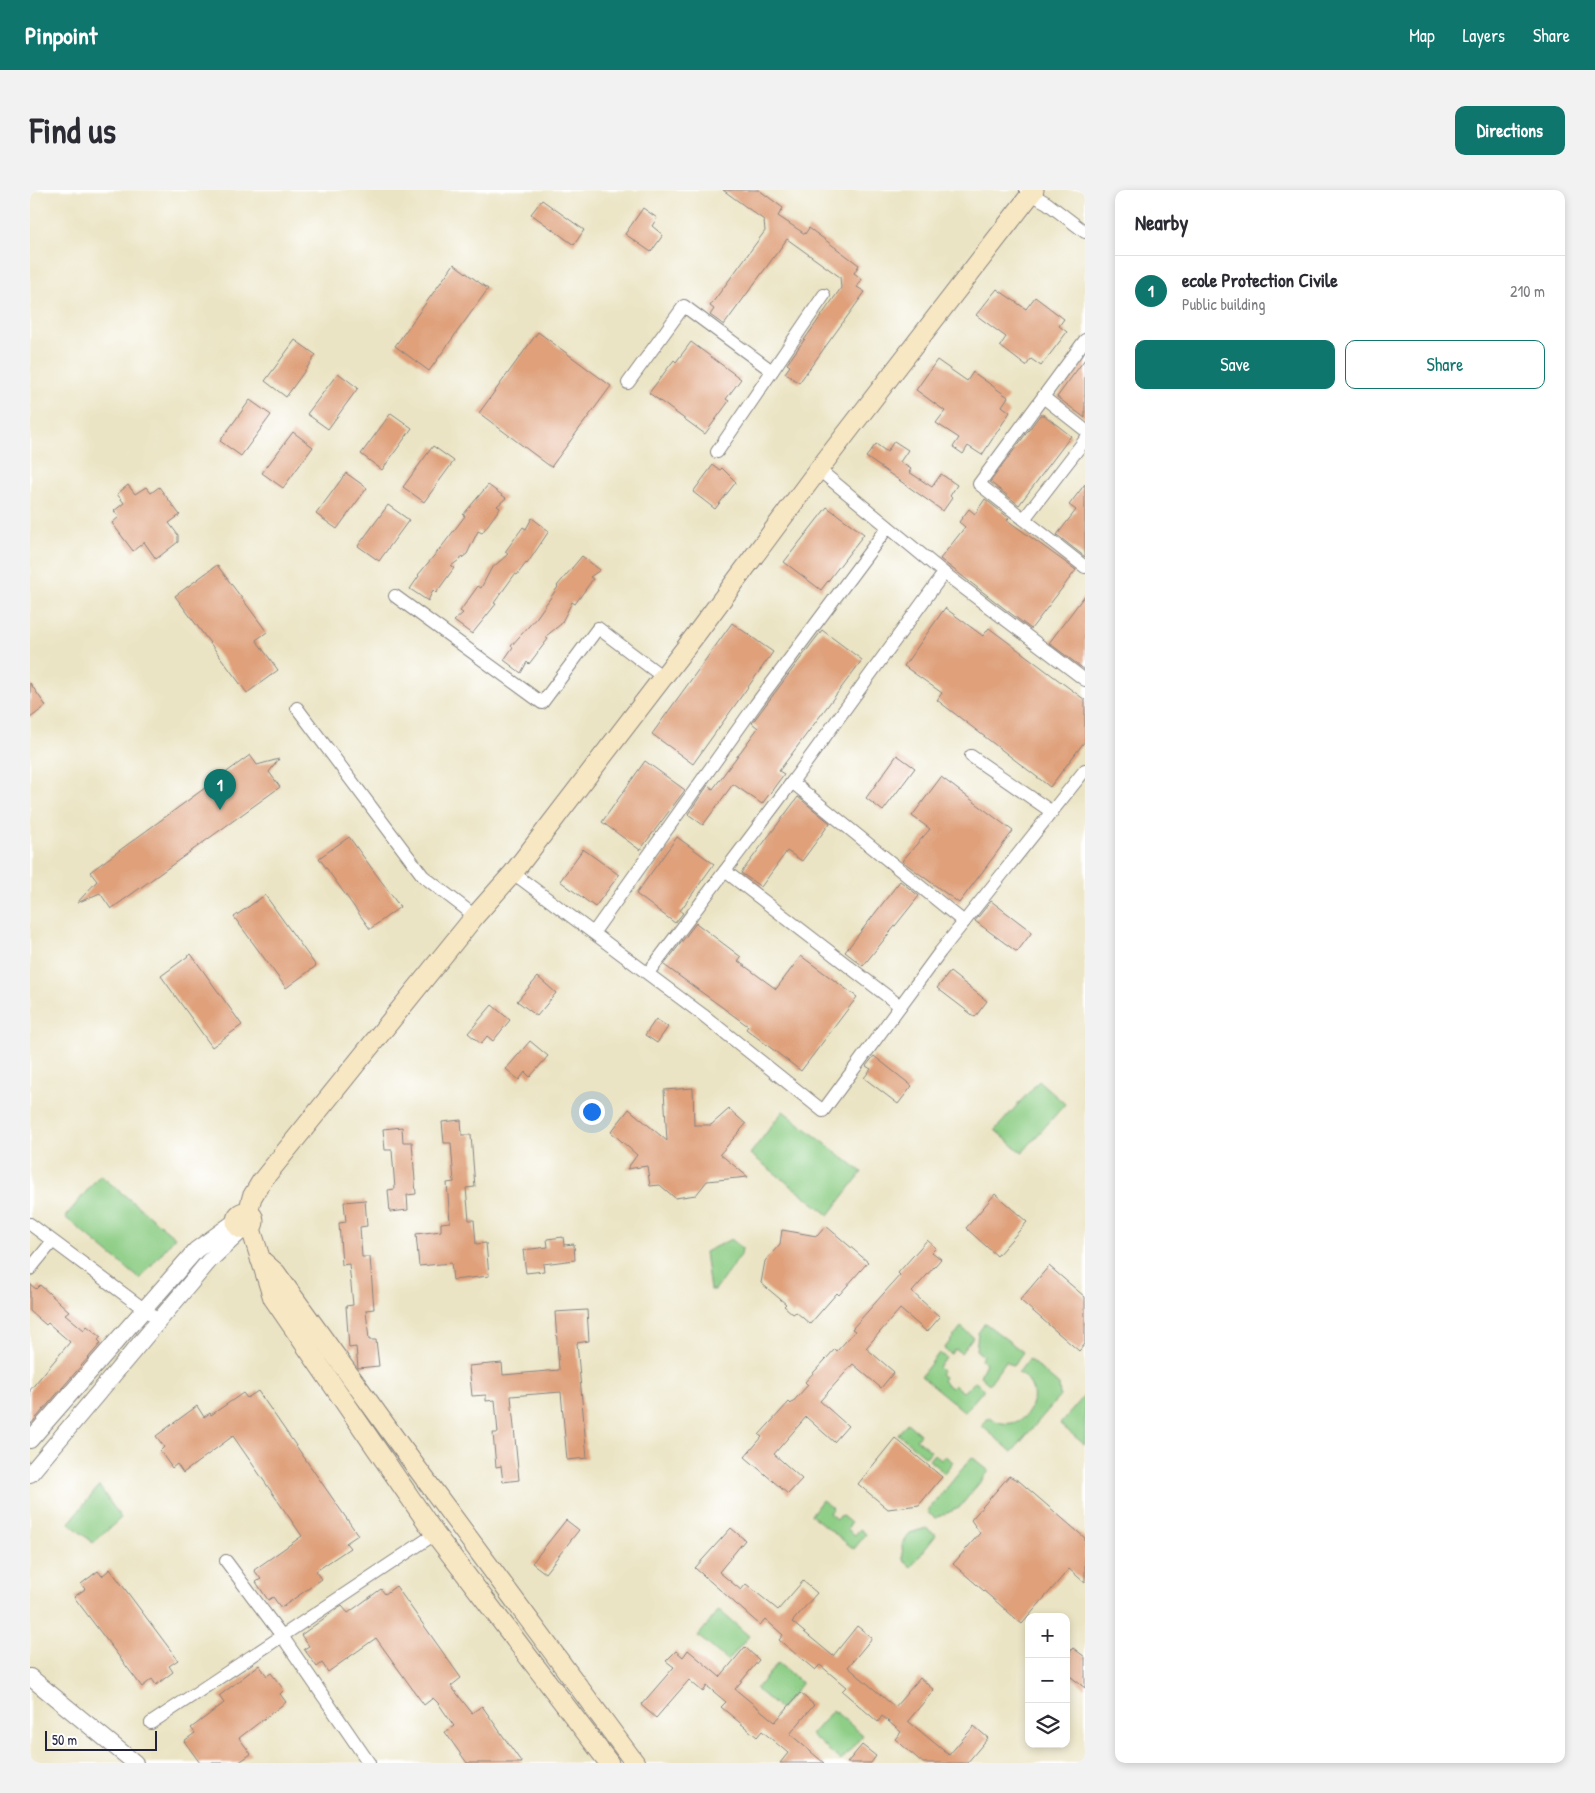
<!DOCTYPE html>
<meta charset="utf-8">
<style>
:root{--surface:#fff;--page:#f2f2f3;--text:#2b2b33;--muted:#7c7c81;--line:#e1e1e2;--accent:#0f766e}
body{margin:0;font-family:"Patrick Hand",sans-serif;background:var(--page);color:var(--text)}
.controls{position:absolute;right:15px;bottom:15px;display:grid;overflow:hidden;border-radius:10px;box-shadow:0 2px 8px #0003}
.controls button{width:45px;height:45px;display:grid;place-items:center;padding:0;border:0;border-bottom:1px solid var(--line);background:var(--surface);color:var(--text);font:25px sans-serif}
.scale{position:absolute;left:15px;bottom:12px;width:112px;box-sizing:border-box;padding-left:5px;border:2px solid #22223b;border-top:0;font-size:14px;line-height:18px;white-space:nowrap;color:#22223b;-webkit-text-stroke:4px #fff;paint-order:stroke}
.you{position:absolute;left:561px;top:921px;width:18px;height:18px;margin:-12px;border:4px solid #fff;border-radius:50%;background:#1a73e8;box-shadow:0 0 0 8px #1a73e833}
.badge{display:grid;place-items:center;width:32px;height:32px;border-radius:50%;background:var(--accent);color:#fff;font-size:16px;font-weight:700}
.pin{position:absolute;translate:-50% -41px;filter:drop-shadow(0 1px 2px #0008)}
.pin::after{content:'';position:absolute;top:26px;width:18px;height:15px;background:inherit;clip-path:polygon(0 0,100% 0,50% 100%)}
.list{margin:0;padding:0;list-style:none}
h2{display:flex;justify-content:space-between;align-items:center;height:65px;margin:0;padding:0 20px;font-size:21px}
h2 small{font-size:16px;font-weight:400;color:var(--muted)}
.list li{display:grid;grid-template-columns:32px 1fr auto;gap:15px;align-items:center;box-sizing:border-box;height:70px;padding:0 20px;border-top:1px solid var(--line)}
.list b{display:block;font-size:19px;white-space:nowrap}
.list p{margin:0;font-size:16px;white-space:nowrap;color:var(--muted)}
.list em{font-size:16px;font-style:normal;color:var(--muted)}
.actions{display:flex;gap:10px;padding:15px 20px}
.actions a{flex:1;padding:11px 0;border:1px solid var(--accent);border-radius:10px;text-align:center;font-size:18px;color:var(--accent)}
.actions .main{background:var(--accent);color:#fff}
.icon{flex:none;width:28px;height:28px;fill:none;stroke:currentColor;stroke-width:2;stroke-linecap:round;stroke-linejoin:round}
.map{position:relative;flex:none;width:1055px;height:1573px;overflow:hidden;border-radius:10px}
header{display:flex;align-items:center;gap:30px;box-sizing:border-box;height:70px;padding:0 25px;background:var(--accent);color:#fff}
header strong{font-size:24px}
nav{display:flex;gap:28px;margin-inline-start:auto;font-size:18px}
.intro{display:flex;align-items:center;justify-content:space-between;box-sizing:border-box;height:120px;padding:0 30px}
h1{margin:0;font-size:35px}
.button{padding:12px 22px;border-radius:10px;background:var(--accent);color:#fff;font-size:18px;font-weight:700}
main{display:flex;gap:30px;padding:0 30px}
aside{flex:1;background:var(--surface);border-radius:10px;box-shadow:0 2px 8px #0003}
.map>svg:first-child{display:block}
.green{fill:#8ece86;stroke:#587860}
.building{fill:#dfa07a}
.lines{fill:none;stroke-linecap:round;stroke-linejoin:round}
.minor-casing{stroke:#868380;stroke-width:14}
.tertiary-casing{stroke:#868380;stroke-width:18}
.secondary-casing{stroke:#868380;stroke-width:21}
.minor{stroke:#fff;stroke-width:12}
.tertiary{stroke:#fff;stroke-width:16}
.secondary{stroke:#f8e7c3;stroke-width:19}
</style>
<header>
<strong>Pinpoint</strong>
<nav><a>Map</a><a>Layers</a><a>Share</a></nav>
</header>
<div class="intro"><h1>Find us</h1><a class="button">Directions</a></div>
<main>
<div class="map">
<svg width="1055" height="1573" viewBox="0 0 1055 1573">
<rect width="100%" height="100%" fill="#fff"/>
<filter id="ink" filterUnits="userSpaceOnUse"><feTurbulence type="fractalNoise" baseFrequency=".02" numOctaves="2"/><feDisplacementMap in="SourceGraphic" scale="10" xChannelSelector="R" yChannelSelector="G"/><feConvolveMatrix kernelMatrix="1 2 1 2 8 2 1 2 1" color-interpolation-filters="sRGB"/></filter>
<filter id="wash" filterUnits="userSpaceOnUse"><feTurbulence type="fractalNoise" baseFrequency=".0096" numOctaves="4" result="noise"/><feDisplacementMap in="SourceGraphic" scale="20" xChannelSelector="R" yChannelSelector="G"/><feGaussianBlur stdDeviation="1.12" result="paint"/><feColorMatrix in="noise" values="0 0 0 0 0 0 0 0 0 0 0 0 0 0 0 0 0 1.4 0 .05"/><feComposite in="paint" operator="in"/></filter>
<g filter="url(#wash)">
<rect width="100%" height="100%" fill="#ebe4c4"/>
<g class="green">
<path d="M1009,891L1035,914L992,963L965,940Z"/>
<path d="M753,921L832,982L799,1025L720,964Z"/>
<path d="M70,985L145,1047L110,1089L35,1027Z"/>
<path d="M701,1049L712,1058L711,1065L685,1100H680L675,1062Z"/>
<path d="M955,1133L993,1162L983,1176L976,1171L959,1194L950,1186L956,1173L951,1169L953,1166L946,1160L948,1143Z"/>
<path d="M931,1137L943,1147L931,1163L925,1159L921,1164L914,1159Z"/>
<path d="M909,1163L916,1168L908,1177L912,1181L910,1184L914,1187L912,1191L921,1198L924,1195L933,1202L945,1192L954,1199L935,1222L891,1186Z"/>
<path d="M999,1169L1029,1195L1030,1206L982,1262L952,1236L959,1227C992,1251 1023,1202 988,1183Z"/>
<path d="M1055,1205V1255L1030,1234Z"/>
<path d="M877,1233L890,1244L886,1249L901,1261L896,1267L868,1244Z"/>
<path d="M904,1264L911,1270L915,1266L923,1272L914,1283L899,1270Z"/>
<path d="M942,1267L959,1281L929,1318L905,1328L897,1322Z"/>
<path d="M69,1296L91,1328L63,1353L39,1333Z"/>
<path d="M792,1310L803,1318L799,1323L807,1330L811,1325L821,1333L817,1339L825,1345L830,1339L836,1344L824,1359L781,1325Z"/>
<path d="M896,1338L906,1345L881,1377L873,1370L872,1355L880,1343Z"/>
<path d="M689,1420L719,1446L698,1471L668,1446Z"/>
<path d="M748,1473L772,1493L750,1519L726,1499Z"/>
<path d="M803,1520L833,1545L811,1571L781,1545Z"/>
</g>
<g id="blocks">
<g class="building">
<path d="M693,0H729L753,18L748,26L775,44L779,38L829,75L824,83L832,89L827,97L835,102L769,193L755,183L760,176L757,174L811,98L810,87L757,49L694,135L680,125L684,119L680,116L735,41L734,30Z"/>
<path d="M512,10L554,40L544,55L501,24Z"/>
<path d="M613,18L627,28L622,36L633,45L621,62L595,44Z"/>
<path d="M424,74L458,99L399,181L365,156Z"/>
<path d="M967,99L996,119L1005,107L1034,129L1029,136L1037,142L1011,176L1001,169L996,176L970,156L976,147L946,125Z"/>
<path d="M508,142L581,196L521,277L449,223Z"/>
<path d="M265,150L286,165L256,207L235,191Z"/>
<path d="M661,152L711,189L696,209L699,211L675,244L619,203L644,170L646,172Z"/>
<path d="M1055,169V228L1027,207Z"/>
<path d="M907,170L937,191L943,182L978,207L972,216L980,222L952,265L938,256L933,264L923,257L929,248L906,233L915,221L886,200Z"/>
<path d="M308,183L328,198L298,239L277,224Z"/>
<path d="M220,210L241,225L211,266L190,251Z"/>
<path d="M361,223L382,238L352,280L331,264Z"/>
<path d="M1010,225H1014L1041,246L989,315L960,292Z"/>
<path d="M263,242L283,257L253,298L232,283Z"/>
<path d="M864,251L878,260L870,272L881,279L879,282L902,297L911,284L927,295L920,306L922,308L913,321L836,267L846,254L857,262Z"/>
<path d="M403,256L424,271L394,312L373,297Z"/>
<path d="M683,275L690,280L692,278L706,292L685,319L663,302Z"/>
<path d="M316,283L337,298L307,339L286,324Z"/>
<path d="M1055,294V367L1027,345L1046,320L1039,315Z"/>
<path d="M98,295L105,304L116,297L121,303L129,297L150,325L139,333L148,345V352L126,369L114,352L103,361L82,333L89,327L84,321L94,313L87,304Z"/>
<path d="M458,295L476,308L467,316L470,318L452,343L448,341L437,364L421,376L424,378L406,403L403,400L398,411L380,399L389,386L388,385L413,355L435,326L433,325Z"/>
<path d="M955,309L979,328L977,330L1046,380L1001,439L910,369L935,337L929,332L939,319L945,324Z"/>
<path d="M358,315L379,330L349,371L328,356Z"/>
<path d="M797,317L834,344L791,400L754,372Z"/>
<path d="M502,328L519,341L497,374L496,373L487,385L485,384L464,413L466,414L442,444L424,431L433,423L430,421L448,396L451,398L461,379L478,364L475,362L493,337L496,339Z"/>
<path d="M552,366L570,380L560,387L563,389L545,414L542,412L531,434L515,447L518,449L499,474L497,472L491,483L474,470L483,457L481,456L507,427L528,397L527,396Z"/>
<path d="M187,375L237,442L226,450L248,480L217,503L145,406Z"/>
<path d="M1055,405V480L1019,453Z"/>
<path d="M915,418L953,446L959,438L1055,510V551L1020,597L907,510L912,503L874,476Z"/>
<path d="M702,433L743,462L663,574L622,544Z"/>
<path d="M792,440L832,470L749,581L754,584L732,614L703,594L673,635L658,624L678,595L683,599L728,538L722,533Z"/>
<path d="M0,493L16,516L0,528Z"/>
<path d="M220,565L227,575L249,569L239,582L250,597L81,719L70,703L47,713L67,691L60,682Z"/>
<path d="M867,565L885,578L853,621L836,608Z"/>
<path d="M615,571L655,600L610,660L572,632Z"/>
<path d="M911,587L983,641L929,713L872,671L900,639L882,626Z"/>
<path d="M768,607L800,633L772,671L757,661L731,697L711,683Z"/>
<path d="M319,647L370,717L340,739L289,668Z"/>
<path d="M647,647L684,674L650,721L653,723L645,733L606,704Z"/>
<path d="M553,659L589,685L565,717L530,691Z"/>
<path d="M870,691L889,706L833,776L815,762Z"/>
<path d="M235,705L286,776L256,798L204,727Z"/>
<path d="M961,711L1002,742L987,762L945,731Z"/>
<path d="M666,733L711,767L708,771L746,799L771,766L827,807L771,881L716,839L718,836L634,775Z"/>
<path d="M161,764L212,835L182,857L131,786Z"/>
<path d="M920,782L957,811L945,827L907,798Z"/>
<path d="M508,787L526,803L507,826L487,811Z"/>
<path d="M462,815L480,830L463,851L457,846L451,854L438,843Z"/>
<path d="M626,829L638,837L627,853L615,845Z"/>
<path d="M500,851L518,866L500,887L495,882L489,890L476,879Z"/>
<path d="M844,866L882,896L868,914L834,888L841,879L836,876Z"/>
<path d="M663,898L664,935H681L699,919L716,934L690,964L718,987L677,991L666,1005L645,1008L630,995L620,996L617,976L597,979L607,965L581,942L599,919L637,951L634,900Z"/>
<path d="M431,930L432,945H441L445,997L436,998L439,1030H444L446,1054L456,1053L459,1086L423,1090L421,1073L389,1076L386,1044L411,1041V1033L420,1032L417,993L424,992L421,953H414L412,932Z"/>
<path d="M372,937L373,952H382L386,1004L377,1005L378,1020L360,1022L358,1000L365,999L362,960H355L353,939Z"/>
<path d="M965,1004L997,1032L967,1066L936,1038Z"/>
<path d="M335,1010L337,1036L330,1037L332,1067H340L344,1119L336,1120L339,1150H346L349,1176L328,1178L326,1157L319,1158L316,1116L323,1115L319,1074L312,1075L309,1033L316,1032L314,1012Z"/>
<path d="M796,1036L838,1072L809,1105L807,1103L780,1134L766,1122L763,1124L754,1116L756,1114L731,1093L735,1071L750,1054L752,1040L787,1046Z"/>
<path d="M533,1047L534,1055L544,1054L545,1070L513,1074L514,1081L496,1083L493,1060L518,1057L517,1049Z"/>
<path d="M897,1050L906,1058L902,1062L911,1069L882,1102L910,1127L897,1142L870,1119L836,1158L864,1182L851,1198L823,1174L790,1211L818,1236L804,1252L776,1227L744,1264L772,1289L758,1304L715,1267L732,1247L729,1245L759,1212L761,1214L778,1195L775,1192L805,1159L807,1161L825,1141L822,1139L870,1085L868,1083Z"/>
<path d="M1019,1076L1055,1107V1154L1049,1161L990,1110Z"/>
<path d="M0,1094L6,1099L10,1095L39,1121L35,1124L54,1140L57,1136L71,1147L68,1150L71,1153L0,1235V1200L40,1152L18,1133L16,1135L0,1121Z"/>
<path d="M557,1120L559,1151L547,1153L557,1268L537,1270L531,1202L481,1206L489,1290L473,1292L471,1276L466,1277L463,1243H468L465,1210L456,1211V1205L442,1206L439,1176L472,1173L473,1185L529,1180L525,1122Z"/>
<path d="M228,1201L328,1345L316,1353L320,1358L286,1381L292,1389L251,1418L243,1407L238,1410L226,1392L231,1389L224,1380L272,1346L203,1246L153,1283L147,1274L142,1278L130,1261L134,1257L126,1246L167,1216L174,1227L180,1223L181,1225L213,1203L217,1208Z"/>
<path d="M865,1248L912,1287L889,1315L858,1319L828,1294Z"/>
<path d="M979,1286L989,1291L1055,1348V1393L1039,1379L992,1434L923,1374L950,1343L941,1330Z"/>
<path d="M536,1330L549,1340L515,1383L502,1373Z"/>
<path d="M701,1338L715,1350L689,1382L711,1400L716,1394L748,1420L773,1391L787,1403L762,1432L803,1466L827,1436L842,1448L818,1477L865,1517L890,1488L904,1500L878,1531L919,1565L944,1536L958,1548L937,1573H893L865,1549L871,1542L852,1526L848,1532L812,1501L816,1497L790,1475L785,1480L749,1450L753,1445L735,1429L730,1435L665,1378Z"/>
<path d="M80,1379L148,1470L139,1476L143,1482L126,1495L122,1489L112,1497L44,1407L55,1399L51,1394L68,1381L72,1386Z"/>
<path d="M366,1396L431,1488L421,1496L442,1523L452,1516L492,1573H437L415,1542L424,1536L408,1513L403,1508L394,1515L346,1448L298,1482L292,1473L287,1477L274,1459L279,1456L271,1445L307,1419L312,1416L318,1423L351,1399L355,1404Z"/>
<path d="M715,1457L729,1470L705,1499L745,1532L770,1503L784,1515L760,1544L794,1573H750L758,1563L732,1541L727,1547L691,1517L696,1512L677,1496L673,1502L659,1490L626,1528L611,1515L644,1477L636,1471L646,1461L653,1467L658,1460L690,1487Z"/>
<path d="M1043,1458L1055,1467V1498L1036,1483V1466Z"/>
<path d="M229,1475L237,1486L241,1483L254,1500L250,1504L256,1512L209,1548L221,1564L208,1573H170L154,1551L165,1543L161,1538L194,1513L189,1506Z"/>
<path d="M832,1555L846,1566L841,1573H817Z"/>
</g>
</g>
</g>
<g filter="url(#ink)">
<use href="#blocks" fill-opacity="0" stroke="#868380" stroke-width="1"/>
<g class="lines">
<g class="minor-casing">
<g id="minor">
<path d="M996,1L1017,13L1055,42"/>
<path d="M1055,150L949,294L1055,377"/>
<path d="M598,193L654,116L742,181"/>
<path d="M1013,207L1055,240"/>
<path d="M687,262L794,105"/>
<path d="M788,279L914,383L1055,490"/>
<path d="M994,329L1055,250"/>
<path d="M914,383L762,592L934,732L1055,580"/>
<path d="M365,406L512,513L568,438L633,487"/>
<path d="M267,518L393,686L445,726"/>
<path d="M941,566L1022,622"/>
<path d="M695,681L870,816"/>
<path d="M483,683L673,825L793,921L910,762L934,732"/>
<path d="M564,742L726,514L858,337"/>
<path d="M618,783L762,592"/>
<path d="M0,1034L130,1131"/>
<path d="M0,1079L22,1052"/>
<path d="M196,1371L252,1446L405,1344"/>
<path d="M121,1533L252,1446L339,1573"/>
</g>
</g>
<g class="tertiary-casing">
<g id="tertiary">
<path d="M0,1250L166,1060L206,1031"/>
<path d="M0,1284L179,1071L212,1040"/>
<path d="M0,1487L105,1573"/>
</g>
</g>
<g class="secondary-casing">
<g id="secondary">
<circle cx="215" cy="1031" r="9"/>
<path d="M218,1023L222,1007L231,992L445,726L483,683L667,443L782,288L1004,0"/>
<path d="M221,1039L243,1108L405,1344L579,1573"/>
<path d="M230,1069L246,1083L372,1258L605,1573"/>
</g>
</g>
<use href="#minor" class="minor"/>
<use href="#tertiary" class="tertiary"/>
<use href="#secondary" class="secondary"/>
</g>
</g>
</svg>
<div class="controls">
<button>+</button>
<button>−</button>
<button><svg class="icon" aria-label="layers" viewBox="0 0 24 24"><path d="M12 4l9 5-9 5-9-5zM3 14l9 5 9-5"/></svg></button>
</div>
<div class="scale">50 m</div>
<div class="you"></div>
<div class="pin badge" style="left:190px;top:620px">1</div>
</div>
<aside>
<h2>Nearby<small></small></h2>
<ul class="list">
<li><span class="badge">1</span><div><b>ecole Protection Civile</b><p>Public building</p></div><em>210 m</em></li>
</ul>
<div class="actions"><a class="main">Save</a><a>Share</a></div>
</aside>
</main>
